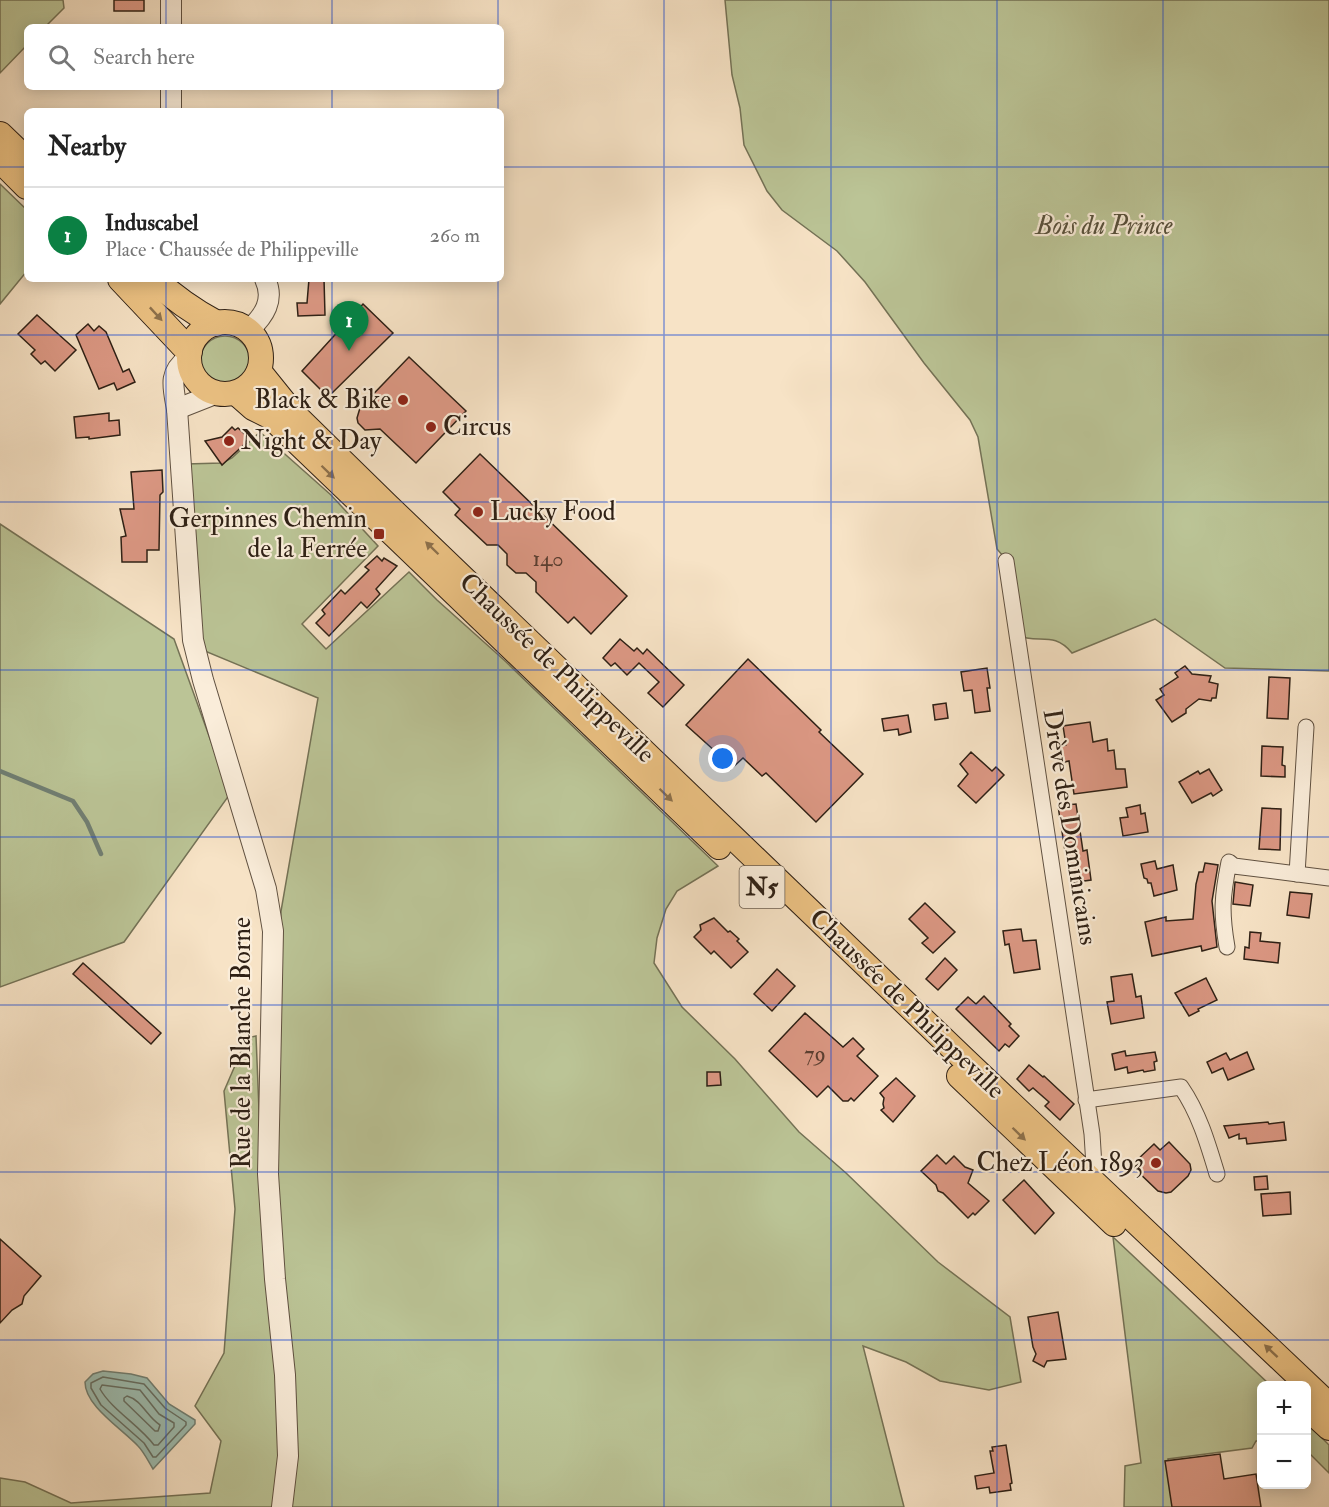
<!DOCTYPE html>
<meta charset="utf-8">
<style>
:root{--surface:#fff;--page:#f2f2f2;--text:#222;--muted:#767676;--line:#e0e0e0;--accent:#0b8043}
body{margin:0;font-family:"IM FELL Double Pica",serif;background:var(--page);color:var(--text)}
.controls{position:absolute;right:18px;bottom:18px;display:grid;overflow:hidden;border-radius:9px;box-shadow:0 3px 15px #0003}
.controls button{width:54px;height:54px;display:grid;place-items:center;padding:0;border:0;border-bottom:2px solid var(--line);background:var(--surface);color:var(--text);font:30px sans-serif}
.you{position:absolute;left:723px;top:759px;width:21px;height:21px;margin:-15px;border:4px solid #fff;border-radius:50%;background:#1a73e8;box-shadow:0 0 0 9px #1a73e833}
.badge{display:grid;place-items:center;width:39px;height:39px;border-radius:50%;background:var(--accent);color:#fff;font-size:20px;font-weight:700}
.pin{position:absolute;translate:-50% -50px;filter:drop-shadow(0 2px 3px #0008)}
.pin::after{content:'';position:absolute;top:32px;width:21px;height:18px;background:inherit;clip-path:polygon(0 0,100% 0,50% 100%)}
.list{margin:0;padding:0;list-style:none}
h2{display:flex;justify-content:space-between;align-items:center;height:78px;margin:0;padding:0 24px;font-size:26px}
h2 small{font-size:20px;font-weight:400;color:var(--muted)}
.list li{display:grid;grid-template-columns:39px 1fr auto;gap:18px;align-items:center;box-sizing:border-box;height:96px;padding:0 24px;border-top:2px solid var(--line)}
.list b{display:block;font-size:22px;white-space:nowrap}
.list p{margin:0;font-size:20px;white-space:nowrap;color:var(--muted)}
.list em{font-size:20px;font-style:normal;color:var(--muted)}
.icon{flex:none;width:33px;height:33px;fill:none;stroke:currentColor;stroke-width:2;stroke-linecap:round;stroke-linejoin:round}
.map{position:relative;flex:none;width:1329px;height:1507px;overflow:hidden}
.search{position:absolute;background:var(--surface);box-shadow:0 3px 15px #0003;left:24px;top:24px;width:480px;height:66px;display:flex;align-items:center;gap:15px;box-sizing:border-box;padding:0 21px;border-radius:9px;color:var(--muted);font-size:22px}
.panel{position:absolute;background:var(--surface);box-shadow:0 3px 15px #0003;left:24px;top:108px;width:480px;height:174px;border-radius:9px}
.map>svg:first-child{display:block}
.green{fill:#bbc496;stroke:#747256;stroke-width:1.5}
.water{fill:#9dbeb2;stroke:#717f73;stroke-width:1.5}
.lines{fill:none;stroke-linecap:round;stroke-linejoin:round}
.shore{stroke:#666f64;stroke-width:1.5}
.stream{stroke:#717f73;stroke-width:4.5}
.building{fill:#dc9884;stroke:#2e2015;stroke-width:1.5}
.minor-casing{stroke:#605141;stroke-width:17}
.tertiary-casing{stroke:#605141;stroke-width:22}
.primary-casing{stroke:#2e2015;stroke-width:26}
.trunk-casing{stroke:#2e2015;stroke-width:28}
.minor{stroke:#faedda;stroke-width:15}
.tertiary{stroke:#faedda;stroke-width:20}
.primary{stroke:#ecc283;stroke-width:24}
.trunk{stroke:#ecc283;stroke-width:26}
.oneway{fill:#8d714c}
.grid{fill:none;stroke:#1d4ed8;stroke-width:1.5;stroke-opacity:0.55}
.poi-dot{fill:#8f2418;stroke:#faedda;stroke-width:2}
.labels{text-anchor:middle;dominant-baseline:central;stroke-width:4.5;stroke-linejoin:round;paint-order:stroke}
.number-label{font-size:22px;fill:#5a3e31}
.shield{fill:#faedda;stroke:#6b5e50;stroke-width:1.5}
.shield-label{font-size:24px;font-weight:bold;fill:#2e2015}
.park-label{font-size:26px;font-style:italic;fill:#58513c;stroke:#faedda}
.poi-label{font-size:26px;fill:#2e2015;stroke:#faedda;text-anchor:end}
.street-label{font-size:26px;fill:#2e2015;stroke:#faedda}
</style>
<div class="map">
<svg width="1329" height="1507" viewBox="0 0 1329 1507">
<rect width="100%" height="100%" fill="#f7e3c6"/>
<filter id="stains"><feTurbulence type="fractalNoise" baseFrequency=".00333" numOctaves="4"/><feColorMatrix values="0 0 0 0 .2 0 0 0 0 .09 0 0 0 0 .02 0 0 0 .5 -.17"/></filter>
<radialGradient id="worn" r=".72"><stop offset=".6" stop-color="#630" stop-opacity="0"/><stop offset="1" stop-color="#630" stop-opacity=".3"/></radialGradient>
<g class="green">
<path d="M0,0H63L64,8L45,27H27V45L0,73Z"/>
<path d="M725,0H1329V671L1225,668L1155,619L1072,653C1053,630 1038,645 1017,635L1014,569L997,549L978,437L970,420L924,363L865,282L837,251L782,210L767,191L744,145L740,108L732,75Z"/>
<path d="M0,184L27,210V271L0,304Z"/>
<circle cx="225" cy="361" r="25"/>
<path d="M260,432L331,495L378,546L302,624L326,649L409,572L437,600L504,660L718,866L677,891L666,909L657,938L654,963L682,1007L735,1059L799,1132L846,1173L938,1262L1010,1317L1021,1382L989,1390L940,1381L906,1362L863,1346L904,1507H286L273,1095L281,911L318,698L200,649L186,464L222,463L232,458Z"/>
<path d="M0,524L174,639L230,794L124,942L0,987Z"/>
<path d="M256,1036L263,1209L284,1456L275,1507H0V1478L25,1482L71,1503L210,1493L221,1441L195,1406L224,1353L235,1209L224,1091L247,1038Z"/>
<path d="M1113,1237L1270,1385L1262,1386L1261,1441H1256L1252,1448L1168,1459L1175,1507H1124L1125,1466L1141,1463Z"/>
<path d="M1306,1422L1329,1445V1473L1307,1451Z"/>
</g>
<path class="water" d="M103,1371L131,1374L147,1378L169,1404L195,1420V1424L153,1469C148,1461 144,1452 138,1446C121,1428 85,1406 85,1382L93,1374Z"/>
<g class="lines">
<g class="shore">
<path d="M103,1377L144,1384L165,1408L186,1422V1425L156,1457H153L144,1443L101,1405L91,1388V1383Z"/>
<path d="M102,1385L140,1390L159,1414L174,1423V1427L158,1445H154C139,1425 112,1410 100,1389Z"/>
<path d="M127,1396C142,1400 147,1417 160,1425L158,1431H155L124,1401V1398Z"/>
</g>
<path class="stream" d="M0,771L73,801L87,822L101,854"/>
</g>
<g class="building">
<rect x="114" y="0" width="30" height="11"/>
<path d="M309,279H324L325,315L298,316L297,303H307Z"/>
<path d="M363,304L393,333L328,397L302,371Z"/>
<path d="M37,315L76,350L55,371L45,361L41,364L31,354L35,350L18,334Z"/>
<path d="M88,324L94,331L99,326L106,332L123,372L129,369L135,382L117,390L114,383L99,389L76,335Z"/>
<path d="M409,357L466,411L416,463L380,429L365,430L358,423L357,418L360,408Z"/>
<path d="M109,413V421L119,420L120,435L89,439V437L76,438L74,417Z"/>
<path d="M232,427L235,430L238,428L250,439L222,465L205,441L222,437Z"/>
<path d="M480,454L627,596L591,634L574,617L568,623L536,592V582L526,573H516L507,565V554L498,545H487L455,515L460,509L443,492Z"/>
<path d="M162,470L163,492L160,495L159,550H147V562H122L121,537L126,536L120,509H134L131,472Z"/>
<path d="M377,556L382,561L384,558L397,566L376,589L380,594L367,608L361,602L329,636L316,623L325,614L322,610L341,590L345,594L369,570L365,567Z"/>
<path d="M620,639L634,651L637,648L643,654L647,649L684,685L663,707L648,693L659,682L639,663L627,675L615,663L611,666L603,658Z"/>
<path d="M748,659L821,730L819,732L863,774L816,822L766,773L762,776L743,758L730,770L714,754L716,752L686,725Z"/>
<path d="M1185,666L1192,674L1211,676L1209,682L1218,684L1216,698H1212L1211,701L1199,699L1186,709V713L1172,722L1156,700L1164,695L1160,689L1178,677L1175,673Z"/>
<path d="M987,668L990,688H987L990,711L975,713L972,690L964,691L961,672Z"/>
<path d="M1269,677L1290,678L1288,719L1267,718Z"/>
<path d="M946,703L948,718L935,720L933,705Z"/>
<path d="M908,715L911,732L899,735L898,729L884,731L882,719Z"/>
<path d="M1090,722L1093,742L1107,739L1108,751L1114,750L1116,769H1125L1127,787L1074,794L1069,761L1064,762L1063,758L1059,759L1058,747L1066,745L1063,726Z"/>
<path d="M1262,746L1283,747L1282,765L1285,766V777L1261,776Z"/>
<path d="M971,752L992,771L996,767L1004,775L976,803L958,786L968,774L960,764Z"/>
<path d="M1209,769L1222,790L1213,796L1211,793L1192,803L1179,782L1198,771L1200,774Z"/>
<path d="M1076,804L1083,851L1087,850L1091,880L1070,883L1058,806Z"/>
<path d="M1140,805L1141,814L1145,813L1148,832L1123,836L1120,818L1128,817L1126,808Z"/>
<path d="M1262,808L1281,809L1280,850L1259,849Z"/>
<path d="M1155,861L1157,869L1173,865L1177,890L1154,896L1151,883H1148L1147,879L1144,878L1141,864Z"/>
<path d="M1205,863L1218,865L1212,901L1217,947L1202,951L1201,946L1152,956L1145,922L1166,917V921L1193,919L1196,884L1199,872H1203Z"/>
<path d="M1235,882L1253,885L1250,906L1233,904Z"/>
<path d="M1290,892L1312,894L1309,918L1287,915Z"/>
<path d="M925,903L955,932L933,953L922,943L928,938L909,919Z"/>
<path d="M714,918L728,932L730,931L739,939L737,941L748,952L731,968L714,951L711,954L694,937L701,930L700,925Z"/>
<path d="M1021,929L1023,941L1036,940L1040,969L1014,973L1009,944L1005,945L1003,931Z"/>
<path d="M1250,932L1261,933L1260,941L1280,943L1278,963L1244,959L1245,947L1249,948Z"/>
<path d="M945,958L957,970L938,990L926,979Z"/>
<path d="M83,963L161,1033L151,1044L73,974Z"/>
<path d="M777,969L795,986L772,1011L754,994Z"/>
<path d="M1132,974L1136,997L1141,996L1144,1018L1111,1024L1107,1002L1114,1001L1111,977Z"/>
<path d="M1206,978L1217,1000L1198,1009L1199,1011L1189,1016L1175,993Z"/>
<path d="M984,996L1011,1024L1009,1026L1019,1036L1009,1047L1005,1044L999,1051L956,1009L968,997L976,1004Z"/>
<path d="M805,1013L843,1047L853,1038L864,1049L857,1056L878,1076L854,1101L851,1098L848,1101H843L828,1086L817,1097L769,1051Z"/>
<path d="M1125,1051L1126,1056L1155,1052L1157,1061L1154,1062L1155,1070L1144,1072L1143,1070L1128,1073L1127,1067L1115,1070L1112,1054Z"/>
<path d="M1247,1052L1254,1069L1228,1080L1223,1068L1212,1073L1207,1062L1226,1053L1230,1060Z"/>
<path d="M1029,1065L1043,1077L1044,1076L1074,1104L1060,1120L1045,1106L1049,1102L1033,1088L1029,1091L1017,1079Z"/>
<path d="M707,1072H720L721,1085L707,1086Z"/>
<path d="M896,1078L915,1096L893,1122L881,1110L884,1108L883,1104L884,1098L880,1093Z"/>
<path d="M1268,1122L1269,1124L1284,1122L1286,1140L1247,1144L1246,1138L1239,1139V1134L1229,1138L1224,1126Z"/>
<path d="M1169,1142L1190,1164L1191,1170L1188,1176L1171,1192L1166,1193L1158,1191L1134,1168L1139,1163L1137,1160L1154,1144L1160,1150Z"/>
<path d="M937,1155L946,1164L954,1156L965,1167L973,1170L968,1183L989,1201L975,1215L973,1213L968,1218L943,1193L938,1191L936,1185L921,1171Z"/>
<path d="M1267,1176L1268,1189L1255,1190L1254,1177Z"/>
<path d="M1024,1180L1054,1213L1035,1234L1003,1200Z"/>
<path d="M1290,1192L1291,1214L1263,1216L1261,1194Z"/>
<path d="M0,1239L41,1276L24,1296L22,1304L12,1310L0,1323Z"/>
<path d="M1058,1312L1066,1359L1047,1361L1044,1367L1033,1361L1036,1354L1033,1347L1028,1317Z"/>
<path d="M1006,1445L1012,1483L1010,1484L1011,1490L990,1493L989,1487L977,1489L975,1476L994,1473L990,1451H993L992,1447Z"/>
<path d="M1220,1454L1224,1479L1256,1474L1261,1507H1172L1165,1461Z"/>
</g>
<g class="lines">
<g class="minor-casing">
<g id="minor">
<path d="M1006,561L1092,1134L1094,1166L1091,1179"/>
<path d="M1297,874L1306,727"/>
<path d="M1227,947C1221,912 1222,897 1229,862L1234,866L1329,878"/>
<path d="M1086,1100L1181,1087C1199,1113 1208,1144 1217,1174"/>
</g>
</g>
<g class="tertiary-casing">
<g id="tertiary">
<path d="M171,0V27"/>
<path d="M171,87V111"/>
<path d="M249,330C264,316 275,300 265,279"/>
<path d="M188,358C168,373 173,387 177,409L193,640L203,680L266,889L273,931L268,1174L275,1279L285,1375L288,1456L282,1507"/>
<path d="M177,409L215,394"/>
</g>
</g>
<g class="primary-casing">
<g id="primary">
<circle cx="225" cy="358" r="36"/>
<path d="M259,371L292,412L387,505L966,1061L1329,1405"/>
<path d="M236,393L253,408L271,417L719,847"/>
<path d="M959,1076L1114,1224"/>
<path d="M1306,1407L1329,1428"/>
</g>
</g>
<g class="trunk-casing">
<g id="trunk">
<path d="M0,135L27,161"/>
<path d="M0,159L27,186"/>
<path d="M121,279L189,351"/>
<path d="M153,279C173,297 192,311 215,323"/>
</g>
</g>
<use href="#minor" class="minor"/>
<use href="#tertiary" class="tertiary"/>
<use href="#primary" class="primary"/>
<use href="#trunk" class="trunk"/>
</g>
<defs><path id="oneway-solid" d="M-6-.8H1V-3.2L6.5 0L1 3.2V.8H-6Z" transform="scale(1.5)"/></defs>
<g class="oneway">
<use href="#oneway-solid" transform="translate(156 314) rotate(47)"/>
<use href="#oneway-solid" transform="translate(328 472) rotate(44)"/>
<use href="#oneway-solid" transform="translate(432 548) rotate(-136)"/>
<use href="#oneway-solid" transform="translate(666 795) rotate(44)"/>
<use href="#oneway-solid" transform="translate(1019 1134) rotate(44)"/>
<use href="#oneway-solid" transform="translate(1271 1351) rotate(-137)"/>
</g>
<path class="grid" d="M166,0V27M332,0V27M498,0V27M664,0V1507M831,0V1507M997,0V1507M1163,0V1507M166,87V111M332,87V111M498,87V111M0,167H27M501,167H1329M166,279V1507M332,279V1507M498,279V1507M0,335H1329M0,502H1329M0,670H1329M0,837H1329M0,1005H1329M0,1172H1329M0,1340H1329"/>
<g class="poi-dot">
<circle cx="403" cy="400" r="6"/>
<circle cx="431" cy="427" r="6"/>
<circle cx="229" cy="441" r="6"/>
<circle cx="478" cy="512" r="6"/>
<rect x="373" y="528" width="12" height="12" rx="3"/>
<circle cx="1156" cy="1163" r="6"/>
</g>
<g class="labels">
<g class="number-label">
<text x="548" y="559">140</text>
<text x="815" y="1054">79</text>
</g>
<rect class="shield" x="739.5" y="866" width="45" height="42" rx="4.5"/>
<g class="shield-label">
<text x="762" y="887">N5</text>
</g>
<g class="park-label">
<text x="1104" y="226">Bois du Prince</text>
</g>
<g class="poi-label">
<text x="391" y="400">Black &amp; Bike</text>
<text x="443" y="427" text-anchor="start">Circus</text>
<text x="241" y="441" text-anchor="start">Night &amp; Day</text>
<text x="490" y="512" text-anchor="start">Lucky Food</text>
<text x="367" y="519">Gerpinnes Chemin<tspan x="367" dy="30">de la Ferrée</tspan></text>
<text x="1144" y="1163">Chez Léon 1893</text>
</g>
<g class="street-label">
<text transform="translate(557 668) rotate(44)">Chaussée de Philippeville</text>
<text transform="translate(1070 827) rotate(81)">Drève des Dominicains</text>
<text transform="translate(907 1004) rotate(44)">Chaussée de Philippeville</text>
<text transform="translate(242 1043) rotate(-90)">Rue de la Blanche Borne</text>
</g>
</g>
<rect width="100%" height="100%" filter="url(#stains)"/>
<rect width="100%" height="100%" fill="url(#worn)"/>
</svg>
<div class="controls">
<button>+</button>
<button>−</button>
</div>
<div class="you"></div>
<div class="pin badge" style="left:349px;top:351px">1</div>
<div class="search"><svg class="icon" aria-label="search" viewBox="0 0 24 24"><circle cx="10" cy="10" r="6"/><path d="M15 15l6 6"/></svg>Search here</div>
<section class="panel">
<h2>Nearby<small></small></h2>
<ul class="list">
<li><span class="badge">1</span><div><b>Induscabel</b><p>Place · Chaussée de Philippeville</p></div><em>260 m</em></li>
</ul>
</section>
</div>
